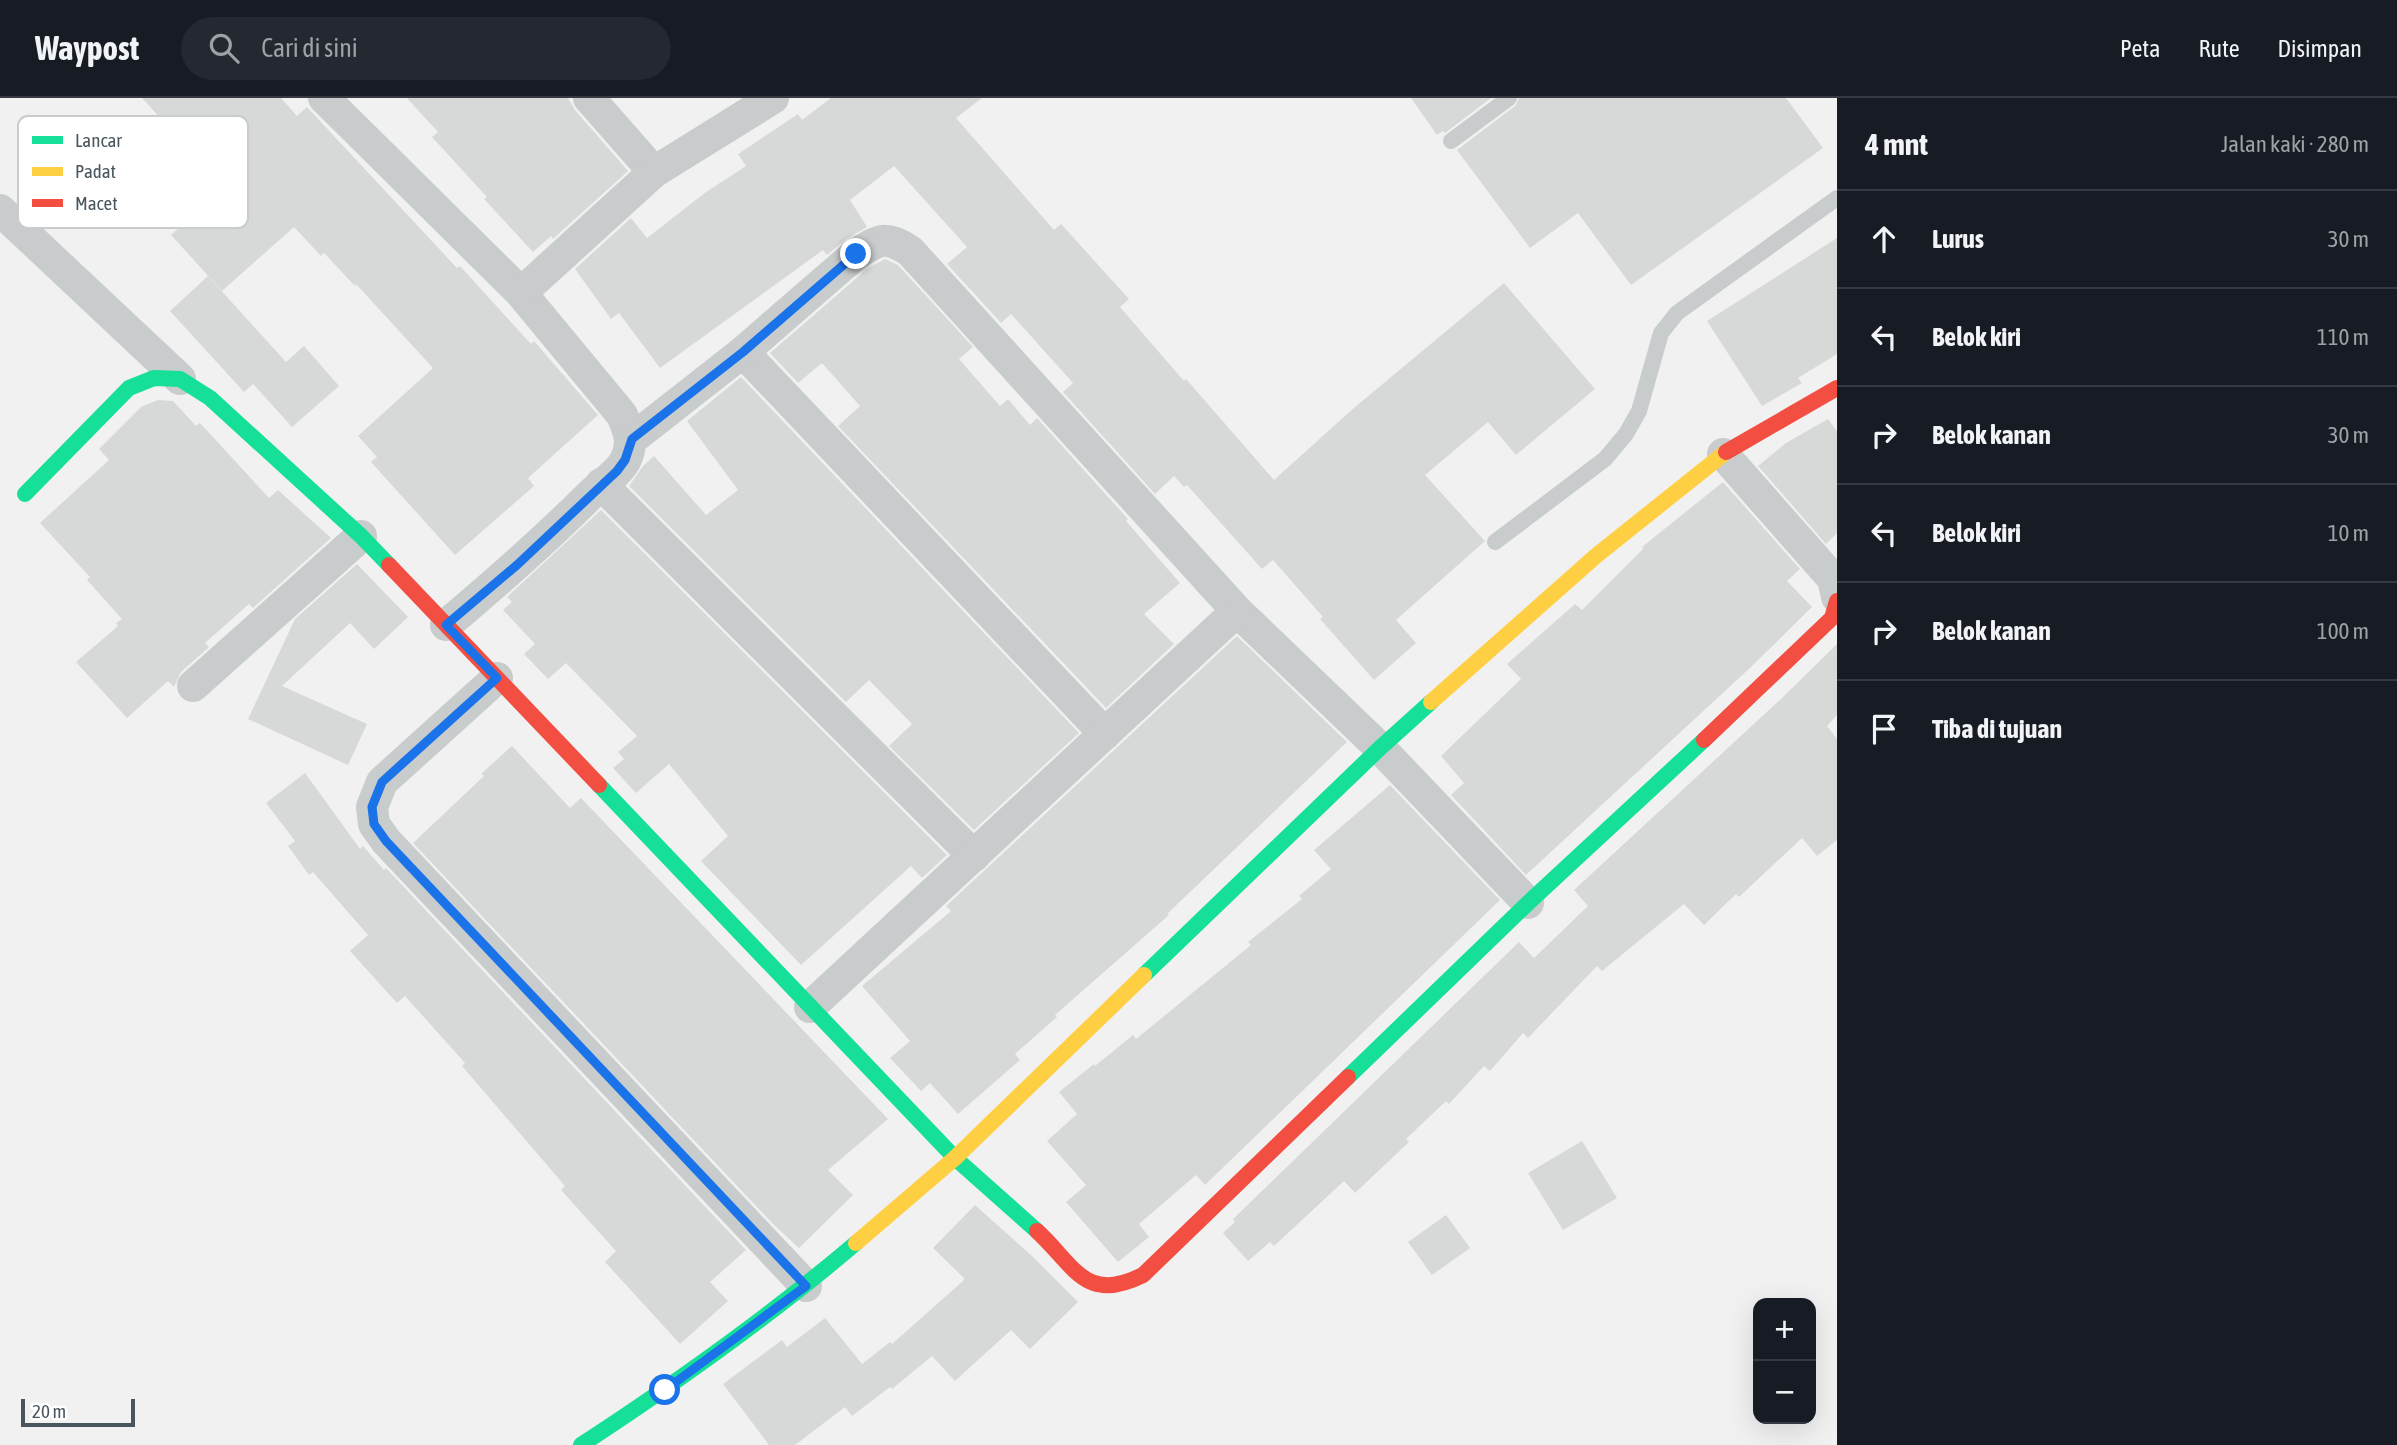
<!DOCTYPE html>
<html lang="id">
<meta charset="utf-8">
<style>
:root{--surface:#171b24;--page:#242831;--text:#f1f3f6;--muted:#9ea1a6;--line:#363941}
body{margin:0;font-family:"Asap Condensed",sans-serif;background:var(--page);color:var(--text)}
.controls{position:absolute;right:21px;bottom:21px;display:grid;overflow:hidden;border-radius:14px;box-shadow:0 7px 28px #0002}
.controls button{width:63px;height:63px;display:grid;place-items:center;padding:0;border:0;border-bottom:2px solid var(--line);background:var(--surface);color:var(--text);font:35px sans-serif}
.scale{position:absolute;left:21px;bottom:18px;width:114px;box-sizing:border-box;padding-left:7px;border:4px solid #49565d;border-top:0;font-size:19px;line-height:24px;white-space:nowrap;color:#49565d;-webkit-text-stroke:5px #fff;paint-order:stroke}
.stop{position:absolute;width:21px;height:21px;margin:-16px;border:5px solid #1a73e8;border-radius:50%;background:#fff}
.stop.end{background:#1a73e8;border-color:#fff;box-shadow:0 2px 7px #0008}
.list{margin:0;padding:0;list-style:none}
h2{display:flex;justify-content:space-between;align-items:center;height:91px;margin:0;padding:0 28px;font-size:30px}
h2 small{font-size:23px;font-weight:400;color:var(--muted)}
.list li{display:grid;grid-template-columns:46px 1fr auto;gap:21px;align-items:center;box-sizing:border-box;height:98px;padding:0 28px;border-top:2px solid var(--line)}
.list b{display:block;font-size:26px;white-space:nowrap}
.list em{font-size:23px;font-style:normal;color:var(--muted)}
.icon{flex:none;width:38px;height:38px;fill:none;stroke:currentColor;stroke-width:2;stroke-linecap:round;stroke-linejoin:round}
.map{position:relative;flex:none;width:1837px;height:1347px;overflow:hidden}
header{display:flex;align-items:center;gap:42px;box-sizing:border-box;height:98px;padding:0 35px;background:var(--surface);border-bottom:2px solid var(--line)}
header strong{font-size:33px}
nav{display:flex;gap:38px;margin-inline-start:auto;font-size:24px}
.search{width:490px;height:63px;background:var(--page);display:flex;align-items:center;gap:18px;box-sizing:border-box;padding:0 24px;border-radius:38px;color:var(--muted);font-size:26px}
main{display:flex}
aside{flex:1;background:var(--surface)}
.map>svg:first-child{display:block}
.building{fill:#d7d9d9}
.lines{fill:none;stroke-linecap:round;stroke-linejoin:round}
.lane{stroke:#c9cccd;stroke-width:16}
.street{stroke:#c9cccd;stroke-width:32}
.fast{stroke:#16e098;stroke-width:16}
.slow{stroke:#ffcf43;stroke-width:16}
.jam{stroke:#f24e42;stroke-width:16}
.route{stroke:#1a73e8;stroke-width:9}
.key{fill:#fff;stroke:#c8ccce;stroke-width:2}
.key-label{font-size:19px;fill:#49565d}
</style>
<header>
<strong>Waypost</strong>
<div class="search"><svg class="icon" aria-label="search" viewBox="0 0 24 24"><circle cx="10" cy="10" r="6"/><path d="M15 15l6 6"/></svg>Cari di sini</div>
<nav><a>Peta</a><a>Rute</a><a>Disimpan</a></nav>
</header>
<main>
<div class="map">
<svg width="1837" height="1347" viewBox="0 0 1837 1347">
<rect width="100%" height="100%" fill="#f1f1f1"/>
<g class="building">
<path d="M142,0H281L297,18L307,9L457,170L460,168L531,246L534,243L598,317L528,380L534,388L455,457L371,364L377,359L358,338L433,270L356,186L355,188L324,155L321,158L294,129L222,193L171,137L213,99L174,57L185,47Z"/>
<path d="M407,0H568L575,12L628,73L553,141L551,138L533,154L484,101L487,99L432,39L438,34Z"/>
<path d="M831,0H982L956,20L1054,132L1061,126L1129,201L1120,209L1184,283L1186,281L1274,382L1355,309L1504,185L1595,291L1516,357L1488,324L1425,377L1485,443L1396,522L1416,545L1374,582L1320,521L1323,519L1273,462L1262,471L1187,387L1184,389L1174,378L1155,396L1063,294L1073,285L1011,216L1001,225L947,166L967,149L894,68L850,102L867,129L846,141L827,157L823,152L660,270L619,215L611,221L575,171L631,120L647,140L706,94L746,68L738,56L798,16L802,22Z"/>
<path d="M1411,0H1491L1445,35L1443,33L1437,37Z"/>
<path d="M1519,0H1786L1823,50L1631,187L1578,115L1530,150L1457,52L1515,8Z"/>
<path d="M1837,140V256L1798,280L1802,285L1762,308L1707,223Z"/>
<path d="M885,161L898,167L973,249L959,261L1000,308L1008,301L1030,327L1037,320L1128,421L1126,423L1180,485L1144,516L1174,546L1106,610L838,328L860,308L822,265L798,285L770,255L867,171Z"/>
<path d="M208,178L286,264L304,248L339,288L292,329L253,286L244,294L170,213Z"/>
<path d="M741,279L1079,635L974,732L889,648L912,626L869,582L846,604L629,388L643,368L654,358L706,417L738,392L687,323Z"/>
<path d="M158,302L173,303L196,328L200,325L269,400L278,392L331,440L253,510L249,506L205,545L209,549L181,574L174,589L168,583L127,620L76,564L118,528L116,525L122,521L87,482L90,479L40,425L109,362L99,351L141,309Z"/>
<path d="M1828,321L1837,333V435L1826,446L1758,368L1786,345Z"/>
<path d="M1723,384L1800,471L1787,483L1812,509L1752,568L1526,777L1451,697L1464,685L1441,658L1521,581L1507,566L1575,506L1582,512L1644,450L1642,449Z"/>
<path d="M601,412L947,757L922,780L911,768L801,867L701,763L728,738L669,666L636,695L613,670L624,661L618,654L637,638L566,565L548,581L524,556L535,546L503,512L512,504L507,499Z"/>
<path d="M357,466L408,519L374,551L350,525L282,588L367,626L348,667L248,621L295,521Z"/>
<path d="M1237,538L1347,644L1167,816L1169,817L1055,917L1057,919L1015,956L1020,962L958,1016L930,985L921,993L890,960L910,943L862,888L951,813L946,808Z"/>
<path d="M1837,546V617L1827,628L1837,641V742L1817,758L1802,740L1739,799L1736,796L1704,827L1684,806L1602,873L1597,868L1528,940L1523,935L1490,973L1484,968L1449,1006L1446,1003L1406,1041L1409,1044L1355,1095L1344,1083L1274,1148L1270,1144L1248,1163L1223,1135L1235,1124L1233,1121L1519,844L1534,860L1588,808L1574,792L1782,600Z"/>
<path d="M512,648L570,710L581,700L888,1021L828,1072L853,1097L799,1150L774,1127L413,745L484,678L481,676Z"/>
<path d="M305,675L360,751L363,748L384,772L386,770L746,1152L710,1184L728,1203L680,1246L605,1164L616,1153L561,1092L565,1088L462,968L465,965L405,898L397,905L350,853L368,837L313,774L309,777L288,748L295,743L266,705Z"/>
<path d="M1390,687L1500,802L1205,1087L1196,1077L1139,1126L1149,1139L1118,1164L1066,1104L1086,1087L1047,1043L1077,1016L1059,994L1094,966L1095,968L1133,937L1136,941L1251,847L1248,844L1302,801L1299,798L1331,771L1314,752Z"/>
<path d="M1582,1043L1617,1100L1563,1132L1528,1075Z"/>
<path d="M975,1107L1033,1159L1078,1204L1030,1251L1011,1232L955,1283L932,1258L892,1291L890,1289L852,1318L845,1309L795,1347H769L723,1286L782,1242L787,1249L825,1220L862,1266L890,1244L892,1246L963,1183L964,1180L933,1150Z"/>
<path d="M1446,1117L1470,1150L1432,1177L1408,1144Z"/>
</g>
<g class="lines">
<g class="lane">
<path d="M1451,43L1509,0"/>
<path d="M1495,444L1605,361L1626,336L1639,313L1661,235L1677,215L1837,100"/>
</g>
<g class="street">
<path d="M324,0L521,195L622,317C629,333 634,346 625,363C618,376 601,386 590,397C544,443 496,485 446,527"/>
<path d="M589,0L654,74"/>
<path d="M0,112L180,281"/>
<path d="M521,195L654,74L773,0"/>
<path d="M743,254L1105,636"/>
<path d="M632,341L743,254L856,156C880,141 885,137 910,153L1237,513L1380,650L1528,805"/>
<path d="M1723,356L1833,481L1837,499"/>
<path d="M601,386L974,758"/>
<path d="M497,580L382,684L372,709L374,726L386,743L806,1188"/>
<path d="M193,588L361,438"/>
<path d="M810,909L1237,513"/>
</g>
<g class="fast">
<path d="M25,396L129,290L154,280L180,281L210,300L361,438L389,467"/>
<path d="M599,687L955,1060L1037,1133"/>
<path d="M1144,877L1380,650L1431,604"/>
<path d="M1348,979L1528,805L1704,642"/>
<path d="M581,1347C676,1285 769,1219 856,1145"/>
</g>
<g class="slow">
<path d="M1431,604L1597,457L1726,354"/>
<path d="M856,1145L955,1060L1144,877"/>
</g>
<g class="jam">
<path d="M1726,354L1837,290"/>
<path d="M389,467L599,687"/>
<path d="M1704,642L1832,520L1837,503"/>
<path d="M1037,1133C1075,1168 1085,1206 1143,1177L1348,979"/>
</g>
</g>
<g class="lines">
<path class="route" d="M665,1292L806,1188L386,743L374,726L372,709L382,684L497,580L446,527L517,467L617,373L625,362L632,341L743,254L856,156"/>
</g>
<rect x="18" y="18" width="230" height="112" rx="10" class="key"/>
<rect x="32" y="38" width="31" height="8" fill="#16e098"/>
<rect x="32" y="69" width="31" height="9" fill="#ffcf43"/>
<rect x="32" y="101" width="31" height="8" fill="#f24e42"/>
<g class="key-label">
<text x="75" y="49">Lancar</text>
<text x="75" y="80">Padat</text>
<text x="75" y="112">Macet</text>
</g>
</svg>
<div class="controls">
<button>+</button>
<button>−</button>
</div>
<div class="scale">20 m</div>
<div class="stop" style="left:665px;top:1292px"></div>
<div class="stop end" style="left:856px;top:156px"></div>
</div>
<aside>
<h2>4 mnt<small>Jalan kaki · 280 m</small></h2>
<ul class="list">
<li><svg class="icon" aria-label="ahead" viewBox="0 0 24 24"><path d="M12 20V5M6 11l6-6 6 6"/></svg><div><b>Lurus</b></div><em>30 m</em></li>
<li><svg class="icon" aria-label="left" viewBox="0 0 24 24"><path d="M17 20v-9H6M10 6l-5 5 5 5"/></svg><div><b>Belok kiri</b></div><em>110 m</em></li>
<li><svg class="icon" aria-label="right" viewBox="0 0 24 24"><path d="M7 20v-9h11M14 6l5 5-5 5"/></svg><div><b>Belok kanan</b></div><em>30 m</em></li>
<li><svg class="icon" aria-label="left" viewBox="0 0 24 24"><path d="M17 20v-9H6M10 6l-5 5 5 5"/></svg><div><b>Belok kiri</b></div><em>10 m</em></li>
<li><svg class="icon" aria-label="right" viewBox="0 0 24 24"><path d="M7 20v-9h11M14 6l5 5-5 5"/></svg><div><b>Belok kanan</b></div><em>100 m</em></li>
<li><svg class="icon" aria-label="arrive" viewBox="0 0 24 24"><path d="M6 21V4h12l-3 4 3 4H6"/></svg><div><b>Tiba di tujuan</b></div></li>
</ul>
</aside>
</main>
